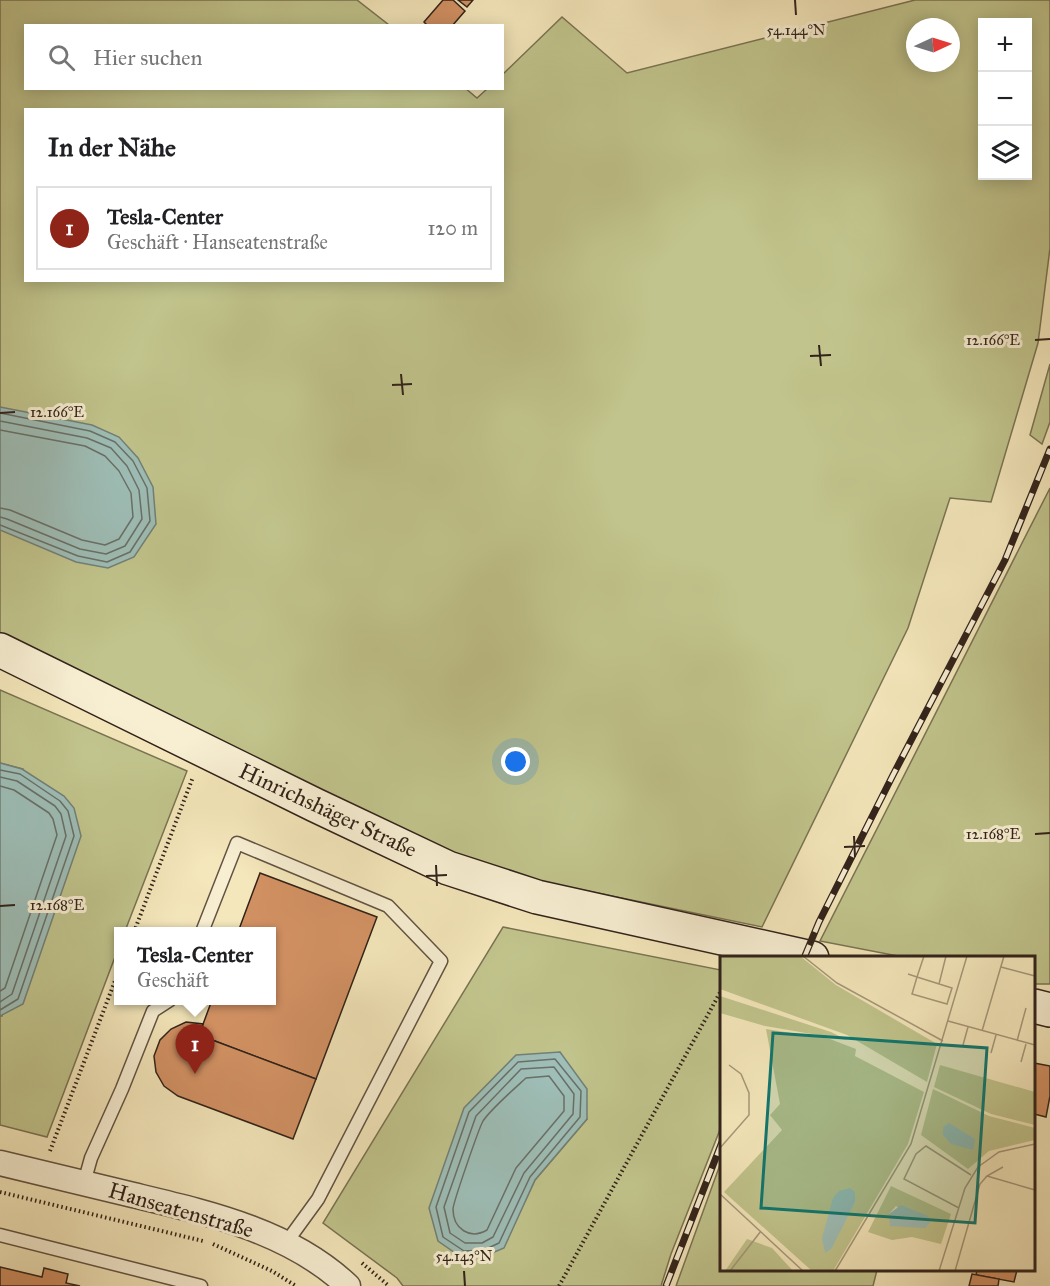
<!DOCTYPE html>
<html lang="de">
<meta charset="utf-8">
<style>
:root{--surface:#fff;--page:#f6f6f6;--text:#202124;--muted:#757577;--line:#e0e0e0;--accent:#8f2418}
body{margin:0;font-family:"IM FELL Great Primer",serif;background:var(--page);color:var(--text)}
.controls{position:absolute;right:18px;top:18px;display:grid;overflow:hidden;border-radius:0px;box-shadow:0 3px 15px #0003}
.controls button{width:54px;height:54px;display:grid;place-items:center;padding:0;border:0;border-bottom:2px solid var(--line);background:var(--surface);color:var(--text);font:30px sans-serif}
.compass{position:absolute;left:906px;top:18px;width:54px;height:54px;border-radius:50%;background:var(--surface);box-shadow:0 3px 15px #0003;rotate:86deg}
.you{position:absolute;left:516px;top:762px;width:21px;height:21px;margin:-15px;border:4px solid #fff;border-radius:50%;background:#1a73e8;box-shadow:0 0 0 9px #1a73e833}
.badge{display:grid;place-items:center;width:39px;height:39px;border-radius:50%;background:var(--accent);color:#fff;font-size:20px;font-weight:700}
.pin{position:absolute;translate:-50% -50px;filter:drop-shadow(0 2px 3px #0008)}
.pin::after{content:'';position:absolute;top:32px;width:21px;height:18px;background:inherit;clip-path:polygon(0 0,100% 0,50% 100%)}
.popup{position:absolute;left:114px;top:927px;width:162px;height:78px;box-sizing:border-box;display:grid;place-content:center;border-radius:0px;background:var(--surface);filter:drop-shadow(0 2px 4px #0005);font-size:20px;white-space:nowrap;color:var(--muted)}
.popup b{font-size:22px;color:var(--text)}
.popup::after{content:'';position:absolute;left:50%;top:100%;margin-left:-12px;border:12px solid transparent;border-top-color:var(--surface)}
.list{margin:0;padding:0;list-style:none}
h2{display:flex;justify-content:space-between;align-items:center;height:78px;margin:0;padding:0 24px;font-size:26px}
h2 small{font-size:20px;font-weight:400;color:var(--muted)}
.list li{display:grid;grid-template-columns:39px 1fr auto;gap:18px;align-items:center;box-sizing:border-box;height:84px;margin:0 12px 12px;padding:0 12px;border:2px solid var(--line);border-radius:0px}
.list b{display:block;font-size:22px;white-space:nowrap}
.list p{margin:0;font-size:20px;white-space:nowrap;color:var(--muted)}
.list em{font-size:20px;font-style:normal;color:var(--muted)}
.icon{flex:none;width:33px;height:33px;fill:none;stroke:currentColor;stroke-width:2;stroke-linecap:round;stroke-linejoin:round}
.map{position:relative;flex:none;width:1050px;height:1286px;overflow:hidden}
.search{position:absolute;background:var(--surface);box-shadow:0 3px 15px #0003;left:24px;top:24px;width:480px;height:66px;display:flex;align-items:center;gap:15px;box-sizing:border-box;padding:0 21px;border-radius:0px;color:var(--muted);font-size:22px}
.panel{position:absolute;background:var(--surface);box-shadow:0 3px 15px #0003;left:24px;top:108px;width:480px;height:174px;border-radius:0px}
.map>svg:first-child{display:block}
.green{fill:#c1c48c;stroke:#797353;stroke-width:1.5;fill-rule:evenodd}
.water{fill:#9ebeb7;stroke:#728078;stroke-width:1.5}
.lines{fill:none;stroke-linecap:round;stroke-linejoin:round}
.shore{stroke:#687068;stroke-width:1.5}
.building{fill:#d29163;stroke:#31221a;stroke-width:1.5}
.lane-casing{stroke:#625342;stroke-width:15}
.street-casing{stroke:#625342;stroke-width:27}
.secondary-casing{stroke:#31221a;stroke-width:36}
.path{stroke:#31221a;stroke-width:4;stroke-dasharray:1.5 3;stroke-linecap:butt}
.lane{stroke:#f8efd3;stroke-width:12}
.street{stroke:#f8efd3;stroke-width:24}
.secondary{stroke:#f8efd3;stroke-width:33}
.rail-casing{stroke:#31221a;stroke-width:7}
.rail{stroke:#f8efd3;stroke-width:4.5;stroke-dasharray:14;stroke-linecap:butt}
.ticks{fill:none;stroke:#31221a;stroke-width:2}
.labels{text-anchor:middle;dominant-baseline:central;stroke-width:6;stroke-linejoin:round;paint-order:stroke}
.street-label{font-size:22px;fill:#31221a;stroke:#f8efd3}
.inset-road{fill:none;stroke:#a6987b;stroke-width:1.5}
.view{fill:#0f766e;fill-opacity:0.15;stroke:#0f766e;stroke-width:3}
.inset-edge{fill:none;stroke:#31221a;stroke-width:3}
.ticks-label{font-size:15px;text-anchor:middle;fill:#31221a;stroke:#f8efd3;stroke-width:6;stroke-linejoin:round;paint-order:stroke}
</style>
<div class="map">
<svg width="1050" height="1286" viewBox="0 0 1050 1286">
<rect width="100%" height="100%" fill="#f4e7bb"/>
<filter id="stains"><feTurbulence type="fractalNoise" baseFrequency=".00333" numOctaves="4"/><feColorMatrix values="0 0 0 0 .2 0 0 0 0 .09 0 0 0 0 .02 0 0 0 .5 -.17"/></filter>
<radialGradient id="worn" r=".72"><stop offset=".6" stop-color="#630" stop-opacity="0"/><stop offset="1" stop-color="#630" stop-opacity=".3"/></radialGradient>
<g class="green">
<path d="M0,0H357L389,25L26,26V88H465L477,98L487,89L502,88L503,74L562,17L627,73L915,0H1050V248L1038,343L991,502L950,498L908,628L762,927L544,882L446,853L0,636ZM982,22H1028V176H982ZM915,27H951V63H915ZM26,110H502V280H26Z"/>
<path d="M1050,364V422L1042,444L1030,435Z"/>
<path d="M1050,488V984H1034V958L903,957L820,941Z"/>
<path d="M0,690L187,771L125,931L118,932V949L47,1137L0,1125V1016H2L23,769L0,763Z"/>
<path d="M503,927L721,970V1127L671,1254L661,1286H403L397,1278L323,1223ZM560,1053L587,1119L535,1180L503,1248Z"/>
<path d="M721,1162L722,1270H877L873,1286H676Z"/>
</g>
<g class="water">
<path d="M0,407L92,425L119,437L138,458L153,487L156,524L134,557L108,568L76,562L0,530Z"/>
<path d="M0,763L22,769L64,796L74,808L81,836L23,1004L0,1016Z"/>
<path d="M560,1052L587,1089V1119L535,1180L504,1248L485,1256L461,1257L438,1241L429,1208L464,1108L516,1055Z"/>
</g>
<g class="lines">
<g class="shore">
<path d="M0,413L90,431L115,442L133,461L147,488L150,521L130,552L107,562L78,556L0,525"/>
<path d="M0,421L87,438L111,448L127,466L139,490L142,519L125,546L106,554L80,549L7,519L0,517"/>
<path d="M0,430L85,446L105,456L119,471L131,493L133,517L119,539L105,545L82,540L10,510L0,508"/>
<path d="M0,770L20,774L60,801L68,811L74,836L18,999L0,1010"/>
<path d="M0,777L17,781L55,806L61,814L66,836L12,994L0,1002"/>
<path d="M0,786L14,790L49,813L53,819L57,835L5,988L0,991"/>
<path d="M555,1059L581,1091L580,1117L530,1177L499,1243L484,1250L464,1251L443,1237L436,1207L469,1112L518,1062Z"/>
<path d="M554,1067L574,1094L573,1114L524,1173L493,1237L482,1243H465L450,1233L444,1207L476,1116L521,1069Z"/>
<path d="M549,1076L564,1096V1111L516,1168L487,1230C470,1240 453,1229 453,1209C453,1203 479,1128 483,1121C491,1109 514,1089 526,1078Z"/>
</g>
</g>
<g class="building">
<path d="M443,0H453L465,11L452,26H428L424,22Z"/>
<path d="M458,0H473L467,7Z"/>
<path d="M260,873L377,917L316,1079L199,1035L212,1000H272V932H238Z"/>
<path d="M186,1022L203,1024L199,1035L316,1079L293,1139L178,1096L164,1086L156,1072L154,1056L160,1040L171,1029Z"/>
<path d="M1034,1063L1050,1066V1096L1046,1117L1034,1114Z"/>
<path d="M0,1267L42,1277L44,1268L68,1274L66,1283L80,1286H0Z"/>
<path d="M977,1270H1017L1014,1282L976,1275Z"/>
<path d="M972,1274L999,1279L998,1286H969Z"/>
</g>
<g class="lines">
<g class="lane-casing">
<g id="lane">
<path d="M202,932L237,843L388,906L441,961L318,1199L286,1243"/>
<path d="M84,1183L91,1158L122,1089L153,1011L170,1000"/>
<path d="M0,1235L201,1286"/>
</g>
</g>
<g class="street-casing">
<path id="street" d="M0,1163C44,1174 89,1184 133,1195C208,1213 290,1231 348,1286"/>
</g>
<g class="secondary-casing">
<g id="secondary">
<path d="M0,650L315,805L448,868L537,897L812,958"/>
<path d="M1034,1006L1050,1010"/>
</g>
</g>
<g class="path">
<path d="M134,932L193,777"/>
<path d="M50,1151L118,973"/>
<path d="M0,1192L203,1241"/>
<path d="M213,1244L272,1271L296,1286"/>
<path d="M362,1263L389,1286"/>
<path d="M559,1286L722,989"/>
</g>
<use href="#lane" class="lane"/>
<use href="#street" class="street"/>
<use href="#secondary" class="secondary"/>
<g class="rail-casing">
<g id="rail">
<path d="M804,958L819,922L893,775L1005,560L1050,449"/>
<path d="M666,1286L722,1142"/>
</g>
</g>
<use href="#rail" class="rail"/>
</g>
<path class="ticks" d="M795,0L796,15M1035,340L1050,339M819,345L821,366M810,356L831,355M401,374L403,395M392,385L412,384M0,413L15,412M1035,834L1050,833M854,836L855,857M844,847L865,846M436,865L437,886M426,876L447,875M0,906L15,905M464,1271L465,1286"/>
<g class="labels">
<g class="street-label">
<text transform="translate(328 810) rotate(25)">Hinrichshäger Straße</text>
<text transform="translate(181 1210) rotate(16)">Hanseatenstraße</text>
</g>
</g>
<g transform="translate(720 956)">
<rect width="315" height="315" fill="#f4e7bb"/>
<path d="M0,0H80L116,29L217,88L207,126L127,79L0,33ZM0,40L111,76L127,84L45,70L0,57ZM46,73L110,83L136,93L135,100L204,136L188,188L113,315H92L4,236L62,174L50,159L60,148ZM220,109L315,136V169L271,158L214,131ZM213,133L269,160L315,172V184L269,195L248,213L201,179ZM171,230L231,258L221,288L192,281L172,284L148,276ZM176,250L201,271L169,258ZM27,283L52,292L73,315H5Z" fill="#c1c48c" fill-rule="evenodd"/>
<path d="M229,167L255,183L253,194L231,188L223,179V171ZM130,232L135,236V246L112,292L105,297L102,282L113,242L119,235ZM181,249L208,260L210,267L205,272L170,270L169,258Z" fill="#9ebeb7"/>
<path class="inset-road" d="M83,0L117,27L223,85M281,11L315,20M188,18L197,21L232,32L227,48L192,38L197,21L204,0M219,28L226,0M228,65L315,89M262,75L284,0M297,85L306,52M243,89L248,71M271,97L276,79M301,106L306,88M0,192L29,159V137L21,118L9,109M283,211L267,220L315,234M0,238L83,315M239,252L184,223L196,198L206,190L251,219M10,315L41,275M115,315L191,188L247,0M219,315L245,232L258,211L279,196L315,188M235,315L260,228L267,220"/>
<path class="view" d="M53,77L267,92L255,267L41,252Z"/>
<rect width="315" height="315" class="inset-edge"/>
</g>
<g class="ticks-label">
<text x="796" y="35">54.144°N</text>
<text x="993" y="345">12.166°E</text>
<text x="57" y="417">12.166°E</text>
<text x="993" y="839">12.168°E</text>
<text x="57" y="910">12.168°E</text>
<text x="464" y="1261">54.143°N</text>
</g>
<rect width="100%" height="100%" filter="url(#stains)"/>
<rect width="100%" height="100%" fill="url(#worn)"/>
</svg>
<div class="controls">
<button>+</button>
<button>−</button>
<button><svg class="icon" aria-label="layers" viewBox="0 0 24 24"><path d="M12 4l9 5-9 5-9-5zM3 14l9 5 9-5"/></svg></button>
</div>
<svg class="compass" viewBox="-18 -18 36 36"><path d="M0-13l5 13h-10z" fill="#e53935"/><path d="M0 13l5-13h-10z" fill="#757577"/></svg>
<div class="you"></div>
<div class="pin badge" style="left:195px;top:1074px">1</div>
<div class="popup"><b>Tesla-Center</b>Geschäft</div>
<div class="search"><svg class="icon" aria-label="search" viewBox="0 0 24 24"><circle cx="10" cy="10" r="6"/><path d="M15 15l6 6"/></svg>Hier suchen</div>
<section class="panel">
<h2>In der Nähe<small></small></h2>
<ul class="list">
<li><span class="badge">1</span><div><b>Tesla-Center</b><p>Geschäft · Hanseatenstraße</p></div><em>120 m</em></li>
</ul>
</section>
</div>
